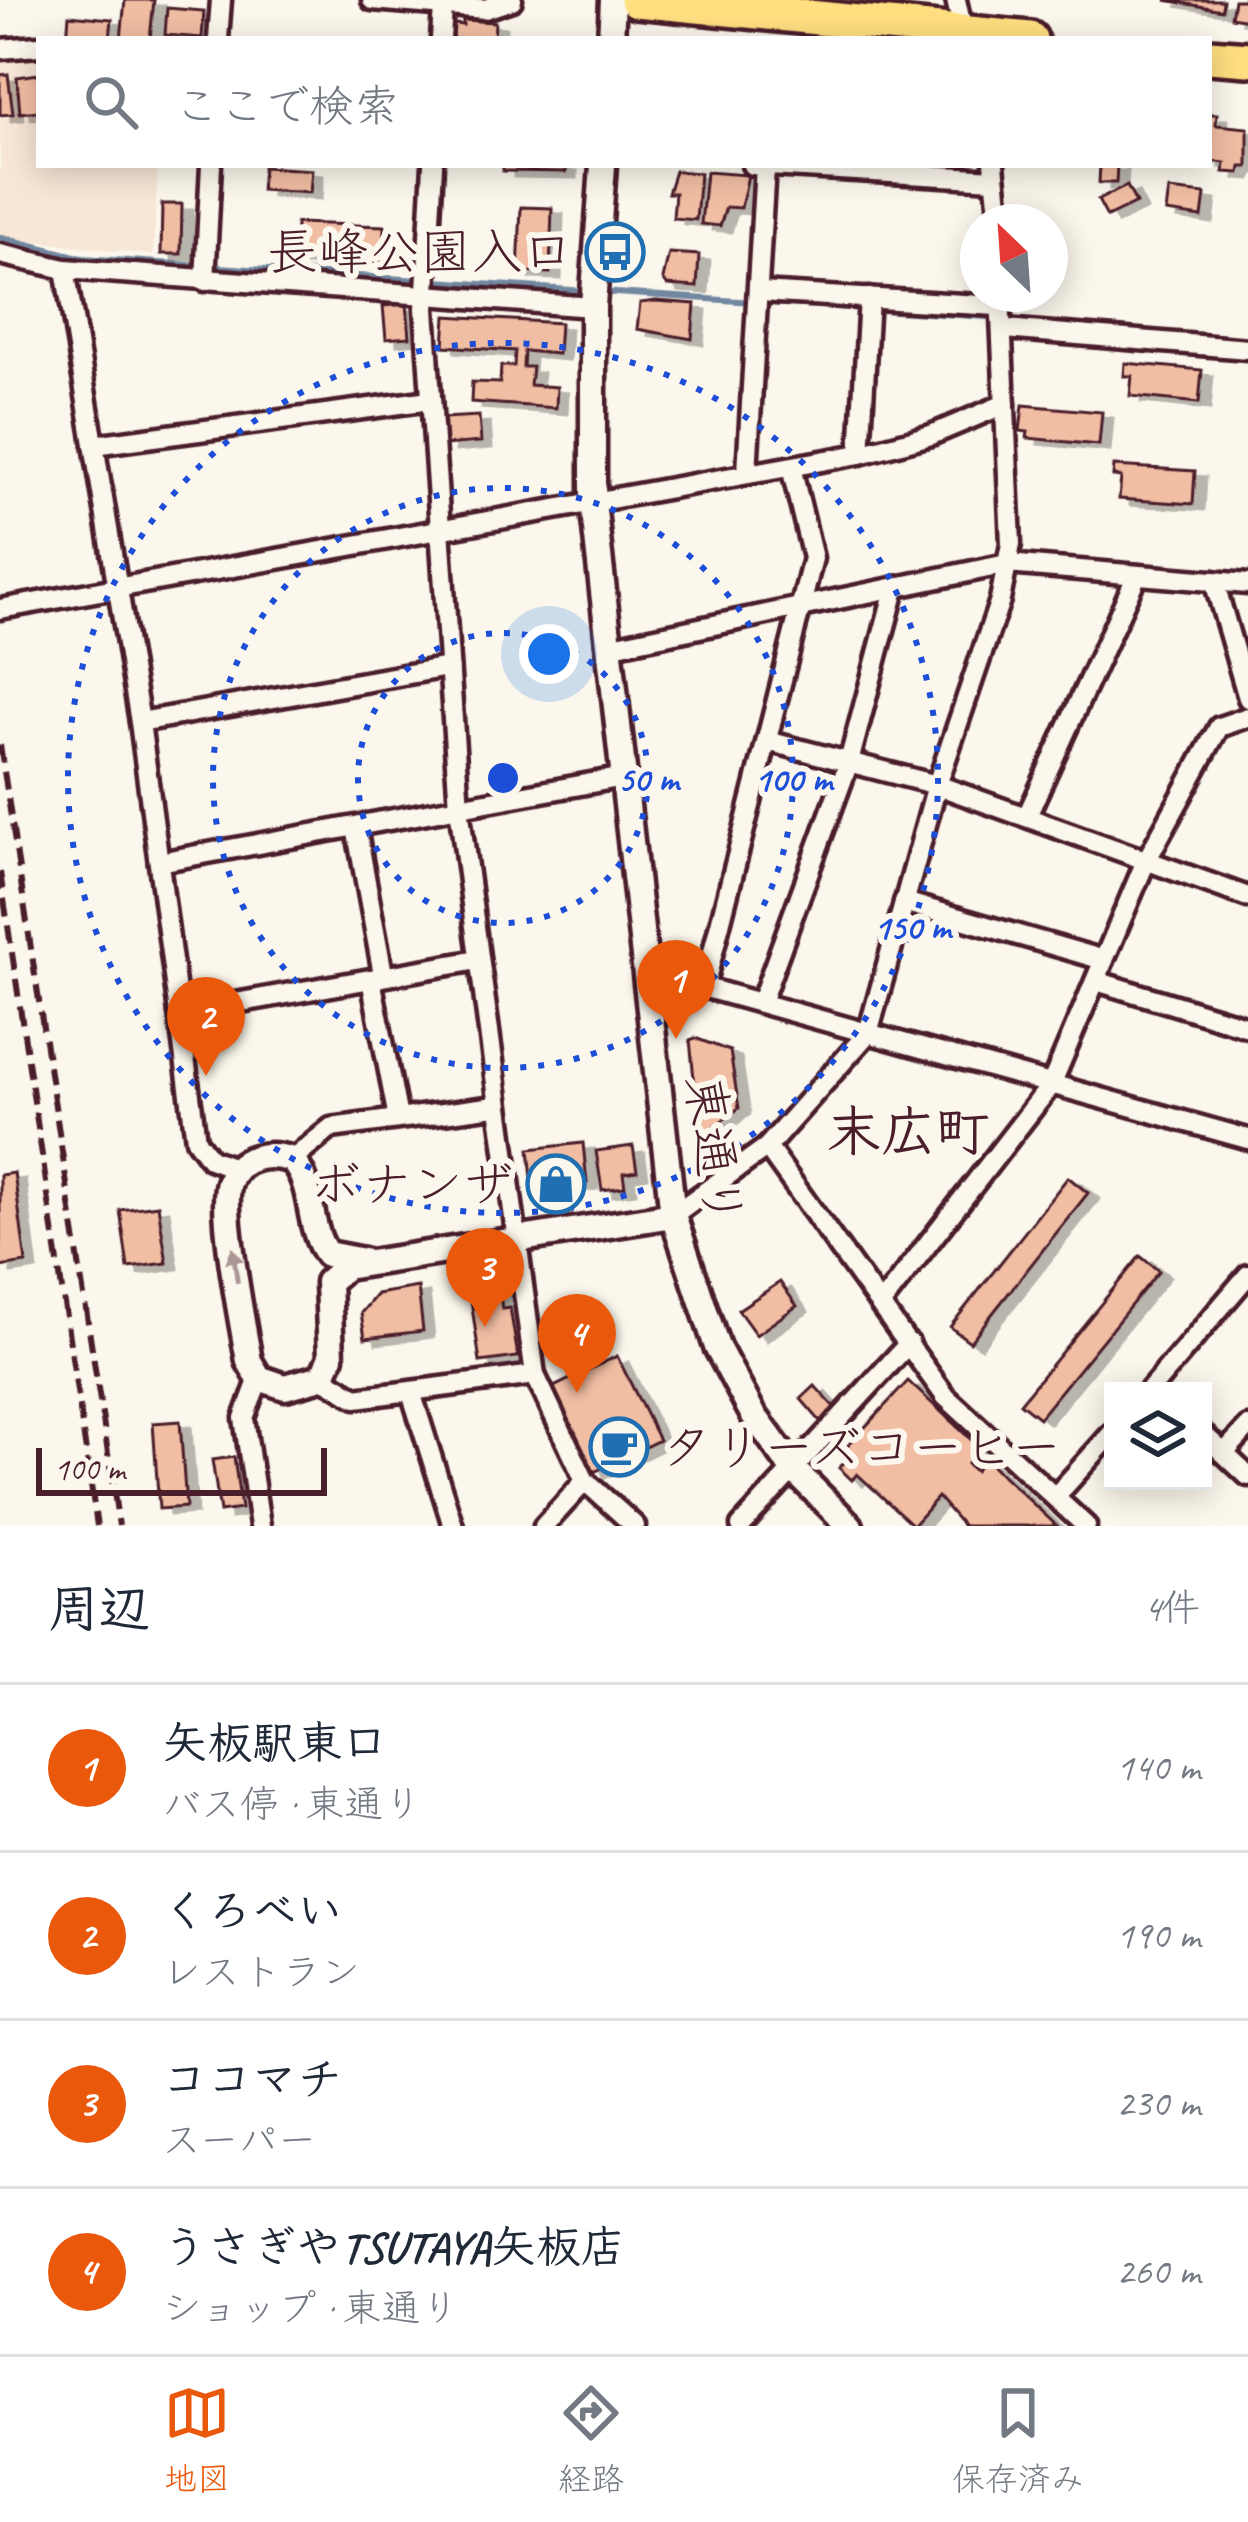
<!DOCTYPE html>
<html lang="ja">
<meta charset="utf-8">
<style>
:root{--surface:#fff;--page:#f6f6f7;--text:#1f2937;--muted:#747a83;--line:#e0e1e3;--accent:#ea580c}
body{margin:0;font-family:Caveat,"Klee One",sans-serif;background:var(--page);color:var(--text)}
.controls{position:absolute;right:36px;bottom:36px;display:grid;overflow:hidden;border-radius:0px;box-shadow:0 6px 30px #0003}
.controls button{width:108px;height:108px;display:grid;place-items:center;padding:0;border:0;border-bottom:3px solid var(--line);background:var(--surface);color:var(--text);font:60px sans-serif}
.compass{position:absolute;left:960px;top:204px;width:108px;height:108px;border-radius:50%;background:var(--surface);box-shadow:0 6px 30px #0003;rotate:335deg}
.scale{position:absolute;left:36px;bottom:30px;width:291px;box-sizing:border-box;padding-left:12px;border:6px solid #4a1f2b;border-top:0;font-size:33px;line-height:42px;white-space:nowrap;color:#4a1f2b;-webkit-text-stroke:9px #fbf7ec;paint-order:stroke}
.you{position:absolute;left:549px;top:654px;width:42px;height:42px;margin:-30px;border:9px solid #fff;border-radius:50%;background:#1a73e8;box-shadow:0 0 0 18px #1a73e833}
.badge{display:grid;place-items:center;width:78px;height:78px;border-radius:50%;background:var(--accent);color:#fff;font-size:39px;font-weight:700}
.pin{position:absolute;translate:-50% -99px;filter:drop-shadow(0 3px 6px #0008)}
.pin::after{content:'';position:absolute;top:63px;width:42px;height:36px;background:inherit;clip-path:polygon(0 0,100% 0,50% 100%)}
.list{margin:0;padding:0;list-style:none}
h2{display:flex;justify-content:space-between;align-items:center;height:156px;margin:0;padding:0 48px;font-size:51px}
h2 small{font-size:39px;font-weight:400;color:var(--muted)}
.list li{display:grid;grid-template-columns:78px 1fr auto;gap:36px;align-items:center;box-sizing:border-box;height:168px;padding:0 48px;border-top:3px solid var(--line)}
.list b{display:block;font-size:45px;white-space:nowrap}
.list p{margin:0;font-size:39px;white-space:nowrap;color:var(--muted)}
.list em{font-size:39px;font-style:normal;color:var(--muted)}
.icon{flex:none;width:66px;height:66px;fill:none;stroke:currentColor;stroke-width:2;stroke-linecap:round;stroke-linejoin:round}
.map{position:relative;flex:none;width:1248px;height:1526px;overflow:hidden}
.search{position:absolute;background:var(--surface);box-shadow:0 6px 30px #0003;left:36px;right:36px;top:36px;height:132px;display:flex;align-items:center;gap:30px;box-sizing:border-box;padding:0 42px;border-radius:0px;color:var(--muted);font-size:45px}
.sheet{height:828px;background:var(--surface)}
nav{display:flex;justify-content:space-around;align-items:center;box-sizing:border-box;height:168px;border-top:3px solid var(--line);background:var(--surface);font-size:33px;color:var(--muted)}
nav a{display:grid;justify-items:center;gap:6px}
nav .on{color:var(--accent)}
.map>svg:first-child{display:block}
.built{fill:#f8e6d6}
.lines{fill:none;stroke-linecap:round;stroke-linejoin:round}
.stream{stroke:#7287a0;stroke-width:6}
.building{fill:#f1bda3;stroke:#4a1f2b;stroke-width:3;filter:url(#shadow)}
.street-casing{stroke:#4a1f2b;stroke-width:27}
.secondary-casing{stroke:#4a1f2b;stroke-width:33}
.highway-casing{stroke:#4a1f2b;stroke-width:42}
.street{stroke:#fbf7ec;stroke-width:18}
.secondary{stroke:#fbf7ec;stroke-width:24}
.highway{stroke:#ffdf80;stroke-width:33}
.rail{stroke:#4a1f2b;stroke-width:6;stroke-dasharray:18 9;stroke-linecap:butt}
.oneway{fill:#ab9695}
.ring{fill:none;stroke:#1d4ed8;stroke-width:6;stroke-dasharray:6 12}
.labels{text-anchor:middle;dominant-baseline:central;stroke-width:12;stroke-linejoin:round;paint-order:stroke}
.poi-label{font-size:51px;fill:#4a1f2b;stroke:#fbf7ec;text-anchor:end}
.street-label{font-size:51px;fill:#4a1f2b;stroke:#fbf7ec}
.neighbourhood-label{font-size:54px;font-weight:bold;fill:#4a1f2b;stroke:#fbf7ec}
.centre{fill:#1d4ed8;stroke:#fbf7ec;stroke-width:6}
.ring-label{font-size:36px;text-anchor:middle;font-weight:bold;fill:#1d4ed8;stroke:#fbf7ec;stroke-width:12;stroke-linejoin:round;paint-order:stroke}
</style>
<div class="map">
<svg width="1248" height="1526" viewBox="0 0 1248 1526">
<defs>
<filter id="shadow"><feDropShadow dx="11" dy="6" stdDeviation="0" flood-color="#0004"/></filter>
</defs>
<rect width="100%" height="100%" fill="#fbf7ec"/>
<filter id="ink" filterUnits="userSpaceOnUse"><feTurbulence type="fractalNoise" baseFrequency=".00833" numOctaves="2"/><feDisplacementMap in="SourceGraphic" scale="24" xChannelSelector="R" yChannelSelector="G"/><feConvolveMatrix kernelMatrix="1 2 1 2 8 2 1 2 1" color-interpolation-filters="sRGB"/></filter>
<g filter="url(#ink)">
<path class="built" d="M39,54V165H158L153,255L0,237V57Z"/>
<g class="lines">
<g class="stream">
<path d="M0,237L83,258L587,291"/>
<path d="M600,292L988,317"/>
</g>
</g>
<g class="building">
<path d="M125,0H154L150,39H121Z"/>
<path d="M1165,0H1223L1222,10Z"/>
<path d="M1234,0H1248V20L1231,17Z"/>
<path d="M167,8L204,11L202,38L165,35Z"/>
<path d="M69,15L112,19L110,39H67Z"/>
<path d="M463,20L495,22L494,39H453L454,24L463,25Z"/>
<path d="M8,74L13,114L0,115V75Z"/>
<path d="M39,74V111L20,113L17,77Z"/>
<path d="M1209,114H1217L1216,125L1248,128V167H1241L1240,173L1224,172L1225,163L1209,161Z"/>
<path d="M503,165H566V172L503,171Z"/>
<path d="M1100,165H1117L1116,183H1099Z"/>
<path d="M263,167L312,170L310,193L261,190Z"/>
<path d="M675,171L700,173L696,220L673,218L675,193H668Z"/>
<path d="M706,172L748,175L741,208L726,207L720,226L701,224Z"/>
<path d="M1127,186L1136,203L1107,217L1098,200Z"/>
<path d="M1169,190L1205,194L1202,217L1166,212Z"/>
<path d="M162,204H182L181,254H161Z"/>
<path d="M521,207L552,208L550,273L518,272Z"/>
<path d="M296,223L385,226L384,262L295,259Z"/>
<path d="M669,253L699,255L697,287L667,285L663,279Z"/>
<path d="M656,301L695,304L692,339L637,329L640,303Z"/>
<path d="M407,304L410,337L386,339L383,306Z"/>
<path d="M446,316L560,323L558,354L524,351L523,367H532L530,385L557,387L556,408L471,402L472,382L500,383L501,366H514L515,351L444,346Z"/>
<path d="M1125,363L1202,370L1199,403L1130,396L1132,376H1124Z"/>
<path d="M1023,405L1102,412L1099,445L1027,438L1028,432L1020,431Z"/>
<path d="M479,416L481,442L445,445L443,418Z"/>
<path d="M1114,466L1195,471L1193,504L1119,499L1121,477L1113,476Z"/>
<path d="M695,1038L730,1051L739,1108L700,1137L690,1040Z"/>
<path d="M583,1143L587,1183L533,1189L529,1149Z"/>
<path d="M633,1146L637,1171L623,1173L625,1187L602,1190L596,1151Z"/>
<path d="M14,1173L26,1263L0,1267V1175Z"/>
<path d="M1068,1177L1088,1193L970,1342L950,1327Z"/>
<path d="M158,1205L167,1263L128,1268L120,1210Z"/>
<path d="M1140,1256L1159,1271L1039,1418L1020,1403Z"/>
<path d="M498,1282L502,1309L510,1308L518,1357L480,1362L469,1286Z"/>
<path d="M780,1282L797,1306L756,1335L738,1310Z"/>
<path d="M418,1287L423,1331L365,1338L361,1313L377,1294Z"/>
<path d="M617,1356L659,1440L594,1472L552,1388Z"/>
<path d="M908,1381L981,1449L967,1464L975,1471L985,1459L1057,1526H963L938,1497L913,1525L857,1474L852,1480L839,1468L847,1460L840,1454Z"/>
<path d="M815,1386L835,1408L820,1421L801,1399Z"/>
<path d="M180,1421L186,1507L159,1509L153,1423Z"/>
<path d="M234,1457L241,1509L220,1512L212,1460Z"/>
</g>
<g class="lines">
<g class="street-casing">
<g id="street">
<path d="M372,0L485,9L512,0"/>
<path d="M956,0L964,36"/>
<path d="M218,39L221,0"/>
<path d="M441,39L443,6"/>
<path d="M0,49L39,46"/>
<path d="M433,165L425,309L459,807L535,1375L585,1481L635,1526"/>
<path d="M752,165L995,179"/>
<path d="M994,165L1000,222"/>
<path d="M0,254L65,269L593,307"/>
<path d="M65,269L140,722L196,1140L210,1159L237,1169"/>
<path d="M205,281L211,165"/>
<path d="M760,292L997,306"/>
<path d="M1005,329L1248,349"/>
<path d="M94,445L430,400"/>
<path d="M860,454L869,298"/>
<path d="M747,472L765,166"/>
<path d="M1214,581L1248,698"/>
<path d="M0,609L860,454L931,435L1005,404"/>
<path d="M608,647L1007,564L1248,584"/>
<path d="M140,722L448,667"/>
<path d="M771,742L937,785L1248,897"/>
<path d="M1027,816L1137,575"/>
<path d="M356,827L383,974"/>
<path d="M159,862L624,777"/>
<path d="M904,902L1104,960"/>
<path d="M645,971L1248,1139"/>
<path d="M371,979L398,1118"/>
<path d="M1096,981L1248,1027"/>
<path d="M704,987L813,558L791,467"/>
<path d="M761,1002L849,762L895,589"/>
<path d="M179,1013L478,960"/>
<path d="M767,1147L946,1397L1086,1526"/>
<path d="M292,1160L331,1128L495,1106"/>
<path d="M673,1215L767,1147L868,1033L937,785L1000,600L1011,544L1000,294"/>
<path d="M882,1303L1051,1085L1145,863L1219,727L1248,717"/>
<path d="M322,1377L356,1398L535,1375"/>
<path d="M259,1378L244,1418L260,1526"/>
<path d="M1149,1391L1248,1275"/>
<path d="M411,1392L453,1526"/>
<path d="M1203,1434L1248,1476"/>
<path d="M1224,1453L1248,1427"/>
<path d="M1055,1497L1113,1432"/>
<path d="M544,1526L585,1481"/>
<path d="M741,1526L909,1343"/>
</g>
</g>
<g class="secondary-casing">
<g id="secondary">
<path d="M611,39L613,0"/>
<path d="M603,165L593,307V502L673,1215L717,1347L753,1414L793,1469L850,1526"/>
<path d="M363,1261L327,1254C306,1226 316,1188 292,1160C269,1152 238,1155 229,1183C220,1211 243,1326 249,1361L259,1378L285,1387L322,1377L331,1357L328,1282L345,1267L673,1215"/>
</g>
</g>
<g class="highway-casing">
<g id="highway">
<path d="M637,0L1030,39"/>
<path d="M1209,56L1248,59"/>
</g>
</g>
<use href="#street" class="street"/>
<use href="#secondary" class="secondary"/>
<use href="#highway" class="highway"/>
<g class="rail">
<path d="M0,745L119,1526"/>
<path d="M0,872L97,1526"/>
</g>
</g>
<defs><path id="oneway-solid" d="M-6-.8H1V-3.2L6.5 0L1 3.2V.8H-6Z" transform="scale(3)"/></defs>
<use class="oneway" href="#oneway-solid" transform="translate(235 1265) rotate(-98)"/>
</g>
<g class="ring">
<circle cx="503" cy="778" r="145"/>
<circle cx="503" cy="778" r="290"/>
<circle cx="503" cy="778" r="435"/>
</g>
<defs>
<g id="bus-ring" transform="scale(3)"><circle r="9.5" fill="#fbf7ec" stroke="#1f6fb2" stroke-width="1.5"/><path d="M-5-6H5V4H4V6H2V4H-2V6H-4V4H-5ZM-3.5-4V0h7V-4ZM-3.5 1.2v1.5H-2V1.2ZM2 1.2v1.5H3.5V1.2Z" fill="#1f6fb2"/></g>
<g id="shop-ring" transform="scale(3)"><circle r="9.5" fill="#fbf7ec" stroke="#1f6fb2" stroke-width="1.5"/><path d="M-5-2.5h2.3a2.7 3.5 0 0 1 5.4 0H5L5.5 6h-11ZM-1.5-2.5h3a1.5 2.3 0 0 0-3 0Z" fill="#1f6fb2"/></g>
<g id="cafe-ring" transform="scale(3)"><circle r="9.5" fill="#fbf7ec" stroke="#1f6fb2" stroke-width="1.5"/><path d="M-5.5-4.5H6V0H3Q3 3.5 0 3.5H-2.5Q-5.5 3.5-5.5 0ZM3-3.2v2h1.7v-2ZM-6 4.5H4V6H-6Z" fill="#1f6fb2"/></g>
</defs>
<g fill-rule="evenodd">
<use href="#bus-ring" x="615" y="252"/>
<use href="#shop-ring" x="556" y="1184"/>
<use href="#cafe-ring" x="619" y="1447"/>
</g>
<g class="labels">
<g class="poi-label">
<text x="573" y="252">長峰公園入口</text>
<text x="514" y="1184">ボナンザ</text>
<text x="661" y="1447" text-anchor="start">タリーズコーヒー</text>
</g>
<g class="street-label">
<text transform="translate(714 1151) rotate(82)">東通り</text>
</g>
<g class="neighbourhood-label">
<text x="908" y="1132">末広町</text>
</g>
</g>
<circle cx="503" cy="778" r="18" class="centre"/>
<g class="ring-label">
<text x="648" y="791">50 m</text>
<text x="793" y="791">100 m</text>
<text x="912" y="939">150 m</text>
</g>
</svg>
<div class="controls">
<button><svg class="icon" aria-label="layers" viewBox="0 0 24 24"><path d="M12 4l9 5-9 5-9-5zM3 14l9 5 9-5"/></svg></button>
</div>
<svg class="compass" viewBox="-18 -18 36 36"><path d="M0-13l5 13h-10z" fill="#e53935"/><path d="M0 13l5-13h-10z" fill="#747a83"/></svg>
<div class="scale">100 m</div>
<div class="you"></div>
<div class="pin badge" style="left:676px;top:1039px">1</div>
<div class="pin badge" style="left:206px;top:1076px">2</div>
<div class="pin badge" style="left:485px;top:1327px">3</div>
<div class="pin badge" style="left:577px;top:1393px">4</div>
<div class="search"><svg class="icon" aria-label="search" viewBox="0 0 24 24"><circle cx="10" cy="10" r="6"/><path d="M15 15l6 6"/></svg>ここで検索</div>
</div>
<section class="sheet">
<h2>周辺<small>4件</small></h2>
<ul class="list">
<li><span class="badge">1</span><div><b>矢板駅東口</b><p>バス停 · 東通り</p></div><em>140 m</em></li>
<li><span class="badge">2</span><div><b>くろべい</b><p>レストラン</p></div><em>190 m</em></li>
<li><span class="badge">3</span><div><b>ココマチ</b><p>スーパー</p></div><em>230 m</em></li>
<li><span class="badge">4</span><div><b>うさぎやTSUTAYA矢板店</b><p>ショップ · 東通り</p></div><em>260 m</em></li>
</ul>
</section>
<nav>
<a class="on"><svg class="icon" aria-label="map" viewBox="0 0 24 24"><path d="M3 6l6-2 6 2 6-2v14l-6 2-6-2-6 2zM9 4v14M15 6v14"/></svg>地図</a>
<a><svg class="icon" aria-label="directions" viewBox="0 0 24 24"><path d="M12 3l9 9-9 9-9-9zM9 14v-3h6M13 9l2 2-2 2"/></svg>経路</a>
<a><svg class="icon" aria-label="saved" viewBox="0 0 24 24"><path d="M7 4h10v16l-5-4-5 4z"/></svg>保存済み</a>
</nav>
